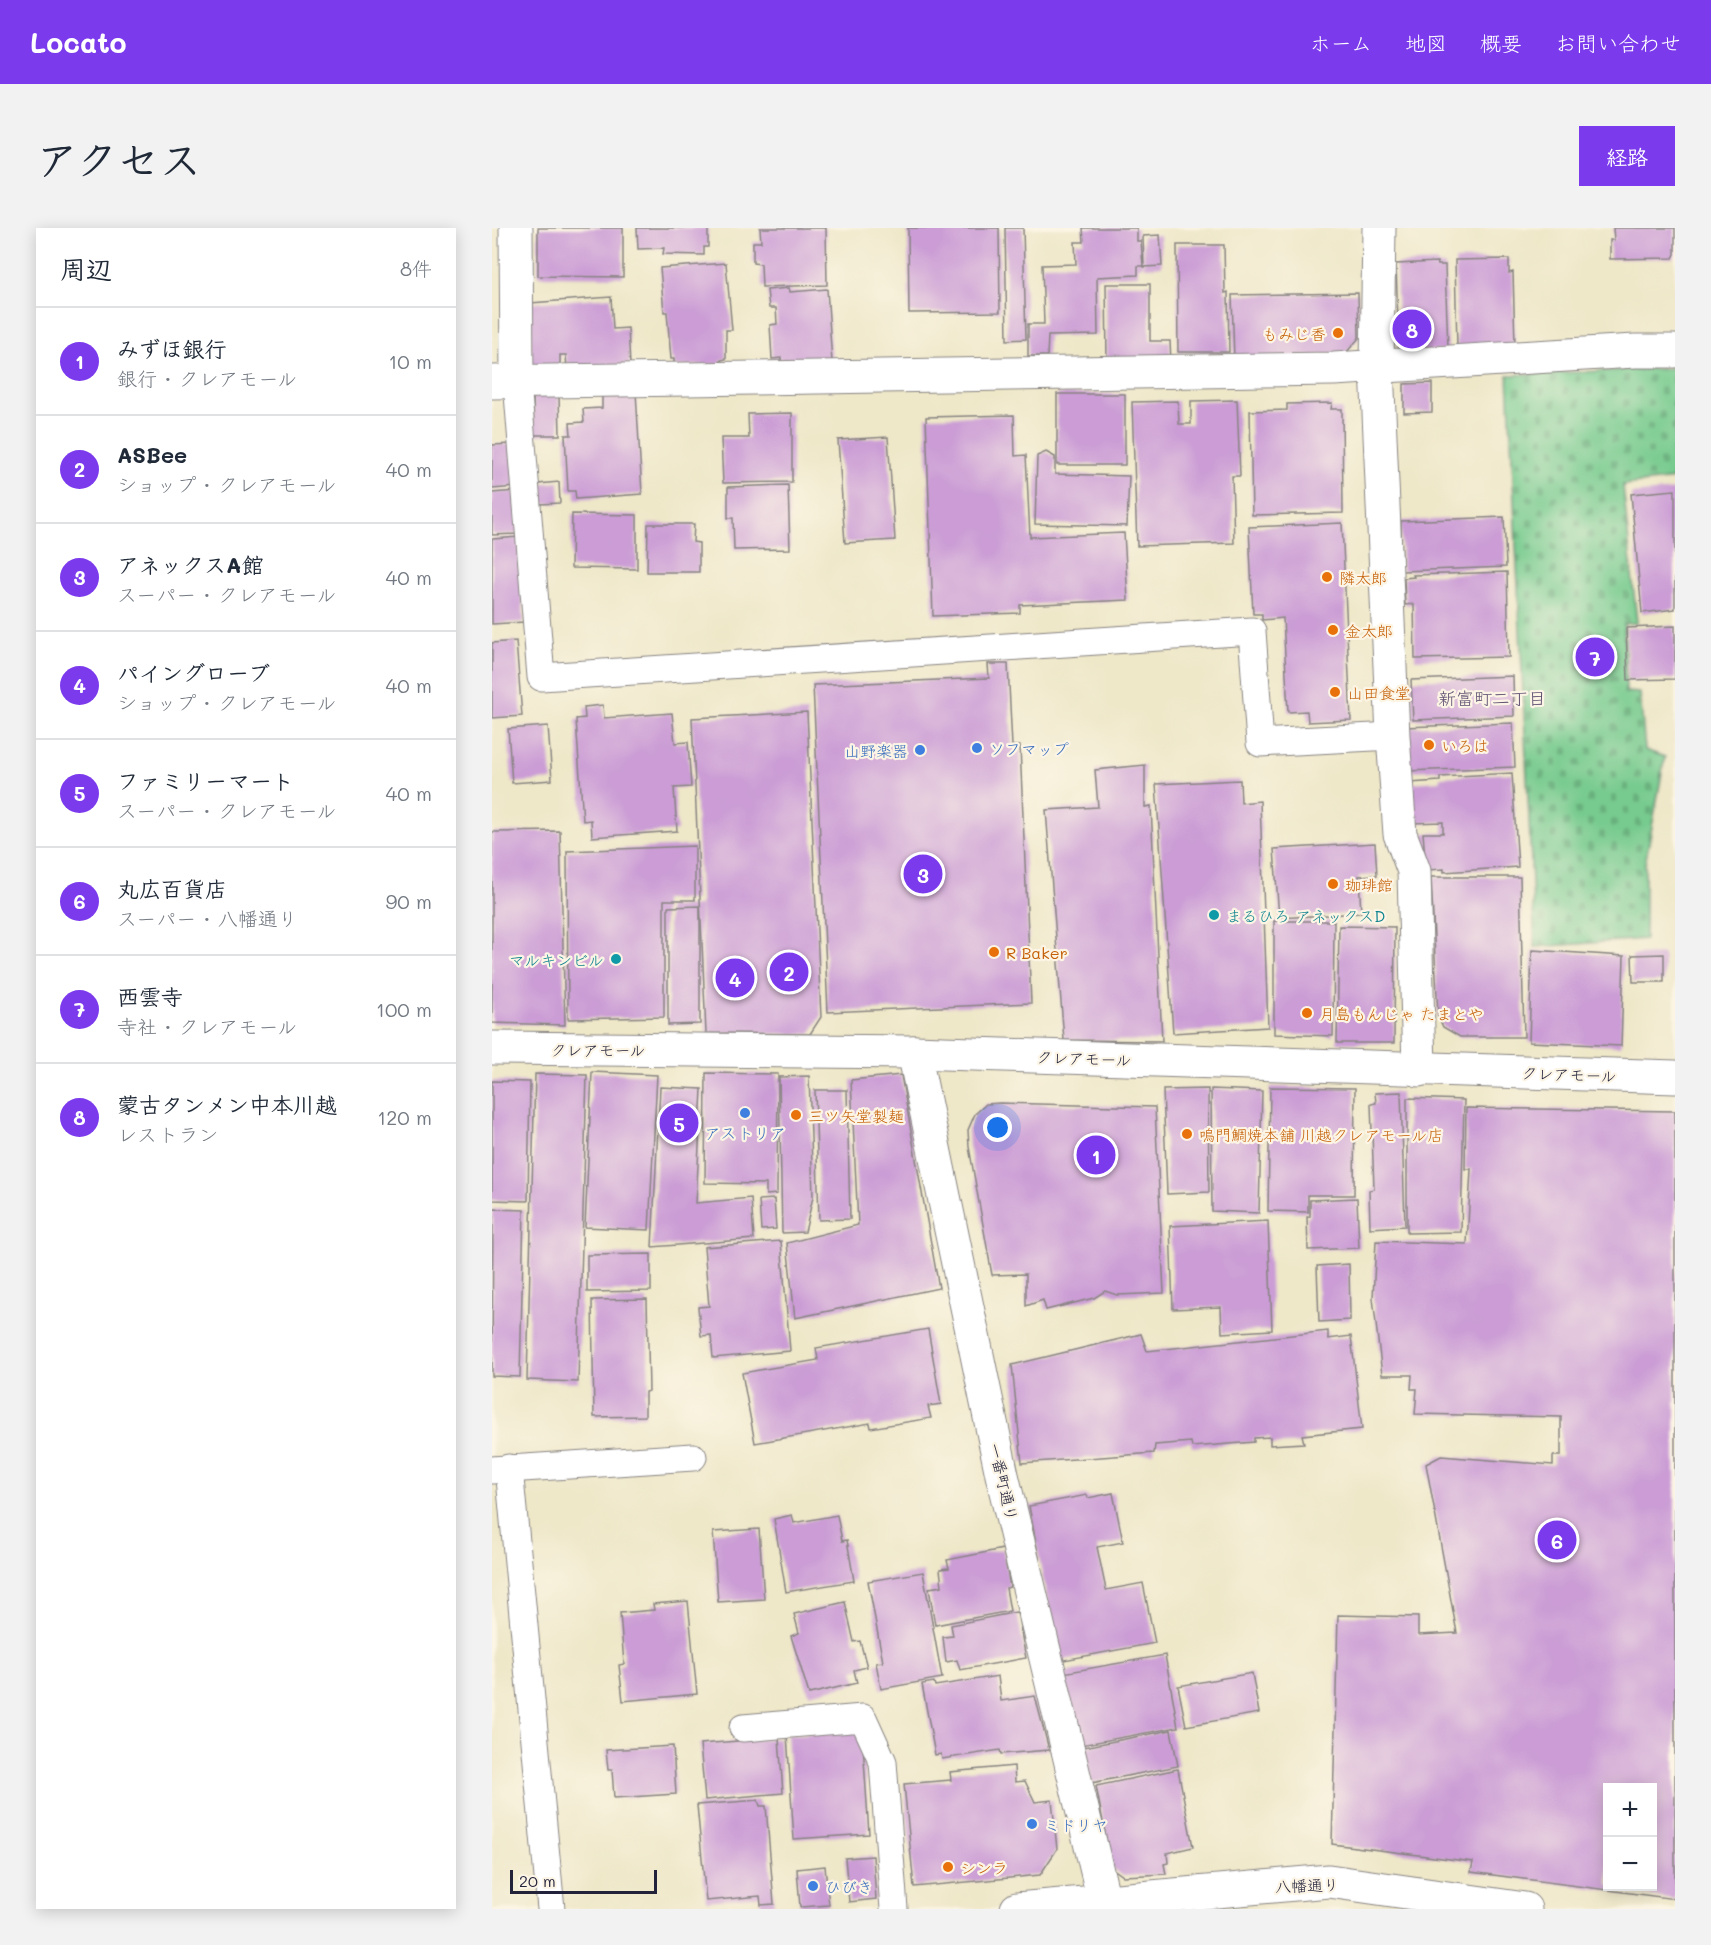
<!DOCTYPE html>
<html lang="ja">
<meta charset="utf-8">
<style>
:root{--surface:#fff;--page:#f2f2f3;--text:#1f2937;--muted:#747a83;--line:#e0e1e3;--accent:#7c3aed}
body{margin:0;font-family:Mali,"Klee One",sans-serif;background:var(--page);color:var(--text)}
.controls{position:absolute;right:18px;bottom:18px;display:grid;overflow:hidden;border-radius:0px;box-shadow:0 3px 15px #0003}
.controls button{width:54px;height:54px;display:grid;place-items:center;padding:0;border:0;border-bottom:2px solid var(--line);background:var(--surface);color:var(--text);font:30px sans-serif}
.scale{position:absolute;left:18px;bottom:15px;width:147px;box-sizing:border-box;padding-left:6px;border:3px solid #22223b;border-top:0;font-size:16px;line-height:21px;white-space:nowrap;color:#22223b;-webkit-text-stroke:4px #fcf5e5;paint-order:stroke}
.you{position:absolute;left:506px;top:900px;width:21px;height:21px;margin:-15px;border:4px solid #fff;border-radius:50%;background:#1a73e8;box-shadow:0 0 0 9px #1a73e833}
.badge{display:grid;place-items:center;width:39px;height:39px;border-radius:50%;background:var(--accent);color:#fff;font-size:20px;font-weight:700}
.pin{position:absolute;translate:-50% -50%;border:3px solid #fff;box-shadow:0 2px 6px #0006}
.list{margin:0;padding:0;list-style:none}
h2{display:flex;justify-content:space-between;align-items:center;height:78px;margin:0;padding:0 24px;font-size:26px}
h2 small{font-size:20px;font-weight:400;color:var(--muted)}
.list li{display:grid;grid-template-columns:39px 1fr auto;gap:18px;align-items:center;box-sizing:border-box;height:108px;padding:0 24px;border-top:2px solid var(--line)}
.list b{display:block;font-size:22px;white-space:nowrap}
.list p{margin:0;font-size:20px;white-space:nowrap;color:var(--muted)}
.list em{font-size:20px;font-style:normal;color:var(--muted)}
.map{position:relative;flex:none;width:1183px;height:1681px;overflow:hidden;border-radius:0px}
header{display:flex;align-items:center;gap:36px;box-sizing:border-box;height:84px;padding:0 30px;background:var(--accent);color:#fff}
header strong{font-size:28px}
nav{display:flex;gap:33px;margin-inline-start:auto;font-size:21px}
.intro{display:flex;align-items:center;justify-content:space-between;box-sizing:border-box;height:144px;padding:0 36px}
h1{margin:0;font-size:42px}
.button{padding:15px 27px;border-radius:0px;background:var(--accent);color:#fff;font-size:21px;font-weight:700}
main{display:flex;gap:36px;padding:0 36px}
aside{flex:1;background:var(--surface);border-radius:0px;box-shadow:0 3px 15px #0003}
.map>svg:first-child{display:block}
.cemetery{fill:url(#cemetery-stones);stroke:#4c7665;stroke-width:1.5}
.building{fill:#cb9cd5;fill-rule:evenodd}
.lines{fill:none;stroke-linecap:round;stroke-linejoin:round}
.lane-casing{stroke:#888482;stroke-width:29}
.street-casing{stroke:#888482;stroke-width:35}
.lane{stroke:#fff;stroke-width:27}
.street{stroke:#fff;stroke-width:33}
.food-dot{fill:#e8710a;stroke:#fcf5e5;stroke-width:2}
.shop-dot{fill:#3f7fe0;stroke:#fcf5e5;stroke-width:2}
.culture-dot{fill:#0f9aa8;stroke:#fcf5e5;stroke-width:2}
.labels{text-anchor:middle;dominant-baseline:central;stroke-width:4.5;stroke-linejoin:round;paint-order:stroke}
.food-label{font-size:16px;fill:#c56008;stroke:#fcf5e5;text-anchor:start}
.shop-label{font-size:16px;fill:#366cbe;stroke:#fcf5e5;text-anchor:start}
.culture-label{font-size:16px;fill:#0d838f;stroke:#fcf5e5;text-anchor:start}
.street-label{font-size:16px;fill:#22223b;stroke:#fcf5e5}
.neighbourhood-label{font-size:18px;fill:#5d4d71;stroke:#fcf5e5}
</style>
<header>
<strong>Locato</strong>
<nav><a>ホーム</a><a>地図</a><a>概要</a><a>お問い合わせ</a></nav>
</header>
<div class="intro"><h1>アクセス</h1><a class="button">経路</a></div>
<main>
<aside>
<h2>周辺<small>8件</small></h2>
<ul class="list">
<li><span class="badge">1</span><div><b>みずほ銀行</b><p>銀行 · クレアモール</p></div><em>10 m</em></li>
<li><span class="badge">2</span><div><b>ASBee</b><p>ショップ · クレアモール</p></div><em>40 m</em></li>
<li><span class="badge">3</span><div><b>アネックスA館</b><p>スーパー · クレアモール</p></div><em>40 m</em></li>
<li><span class="badge">4</span><div><b>パイングローブ</b><p>ショップ · クレアモール</p></div><em>40 m</em></li>
<li><span class="badge">5</span><div><b>ファミリーマート</b><p>スーパー · クレアモール</p></div><em>40 m</em></li>
<li><span class="badge">6</span><div><b>丸広百貨店</b><p>スーパー · 八幡通り</p></div><em>90 m</em></li>
<li><span class="badge">7</span><div><b>西雲寺</b><p>寺社 · クレアモール</p></div><em>100 m</em></li>
<li><span class="badge">8</span><div><b>蒙古タンメン中本川越</b><p>レストラン</p></div><em>120 m</em></li>
</ul>
</aside>
<div class="map">
<svg width="1183" height="1681" viewBox="0 0 1183 1681">
<defs>
<pattern id="cemetery-stones" width="16" height="16" patternUnits="userSpaceOnUse" patternTransform="scale(1.5)"><rect width="16" height="16" fill="#77cb8f"/><path d="M2 7V4a2 2 0 0 1 4 0v3zM10 15v-3a2 2 0 0 1 4 0v3z" fill="#67ae7c"/></pattern>
</defs>
<rect width="100%" height="100%" fill="#fcf5e5"/>
<filter id="ink" filterUnits="userSpaceOnUse"><feTurbulence type="fractalNoise" baseFrequency=".0167" numOctaves="2"/><feDisplacementMap in="SourceGraphic" scale="12" xChannelSelector="R" yChannelSelector="G"/><feConvolveMatrix kernelMatrix="1 2 1 2 8 2 1 2 1" color-interpolation-filters="sRGB"/></filter>
<filter id="wash" filterUnits="userSpaceOnUse"><feTurbulence type="fractalNoise" baseFrequency=".008" numOctaves="4" result="noise"/><feDisplacementMap in="SourceGraphic" scale="24" xChannelSelector="R" yChannelSelector="G"/><feGaussianBlur stdDeviation="1.35" result="paint"/><feColorMatrix in="noise" values="0 0 0 0 0 0 0 0 0 0 0 0 0 0 0 0 0 1.4 0 .05"/><feComposite in="paint" operator="in"/></filter>
<g filter="url(#wash)">
<rect width="100%" height="100%" fill="#eee7c8"/>
<path class="cemetery" d="M1183,140V251L1131,257L1145,395L1132,396L1134,464L1148,465L1153,522L1173,529L1153,636V711L1043,719L1016,147Z"/>
<g id="blocks">
<g class="building">
<path d="M46,0H131V49L46,48Z"/>
<path d="M145,0H216V19H212V27L171,26L172,20L146,21Z"/>
<path d="M268,0H334L335,57L270,59L269,36L261,35V14H269Z"/>
<path d="M416,0H507L508,84L417,85Z"/>
<path d="M513,0H531L534,111L515,112Z"/>
<path d="M591,0H645V13H649L651,38H646V47L605,49L606,107L556,108L555,128H536V96H552L550,37L584,36L583,14H592Z"/>
<path d="M1121,0H1183V26L1181,30L1118,31V12H1122Z"/>
<path d="M668,7L670,38L652,39L651,8Z"/>
<path d="M685,17H732L733,65L736,64L737,124H686Z"/>
<path d="M1017,31V45L1021,44L1023,118L965,119L963,32Z"/>
<path d="M945,34L946,37H953L956,122L907,124L904,36Z"/>
<path d="M234,35L240,102H234V131L229,132L230,136L182,139V131H179L175,84H172L168,40Z"/>
<path d="M614,56H658V113H678L679,134H615Z"/>
<path d="M297,60L298,64L335,61L340,134L290,137L289,130L280,131L278,97L285,96L284,80H277L275,62Z"/>
<path d="M866,65L867,110L853,126L742,133L740,67Z"/>
<path d="M119,69L121,101L136,100L138,137L75,141L74,127H68V138L39,140L38,75Z"/>
<path d="M940,155V184L912,185V156Z"/>
<path d="M144,164L150,266L84,271L83,263H76L73,207H79L78,195L92,194L91,181L110,180V166Z"/>
<rect x="565" y="166" width="68" height="71"/>
<path d="M67,167L68,207H42L41,168Z"/>
<path d="M745,172L748,248H740L742,315L645,318L640,174L686,173L687,196H699V173Z"/>
<path d="M840,175L839,181H850L851,285L760,287L758,183L795,182V176Z"/>
<path d="M300,185V254L231,255L229,210H257L256,186Z"/>
<path d="M522,187L523,228L534,227L538,309L632,305L636,372L528,377V385L441,388L434,189Z"/>
<path d="M396,209L403,312L353,315L346,212Z"/>
<path d="M21,216L25,259L0,261V217Z"/>
<path d="M554,224L563,229V246L637,248L635,298L543,296L545,228Z"/>
<path d="M67,254L68,275L47,276L46,256Z"/>
<path d="M296,257L298,321L242,322L241,290H236V259Z"/>
<path d="M1183,262V381L1150,385L1139,266Z"/>
<path d="M24,263L27,306L0,307V265Z"/>
<path d="M80,286L145,287V341L79,340Z"/>
<path d="M1012,289L1014,339L910,343L909,293Z"/>
<path d="M850,295L859,492L816,494L815,483L796,484L791,390L770,392V386H761L757,299Z"/>
<path d="M156,296H202L201,314L207,315V344H155Z"/>
<path d="M27,309L32,394L0,396V311Z"/>
<path d="M1015,344L1017,429L923,431L922,376L913,377L912,350L922,349L921,347Z"/>
<path d="M1183,398V451L1136,452L1134,400Z"/>
<path d="M24,413L30,488L0,490V415Z"/>
<path d="M496,436H516L520,518H528L539,775L336,784L321,457L497,450Z"/>
<path d="M1021,448L1022,488L921,492L919,452Z"/>
<path d="M111,477L112,490L180,485L183,515L196,514L199,559L182,560L185,603L100,609L99,592L91,593L84,491L93,490L92,479Z"/>
<path d="M315,484L329,789L318,806L214,805L200,490Z"/>
<path d="M1021,495L1023,539L914,543L912,499Z"/>
<path d="M56,498L60,552L20,555L16,501Z"/>
<path d="M653,537V579L659,578L670,813L572,812L554,582L606,579L603,542Z"/>
<path d="M1020,545L1026,639L952,644V641L934,642L931,605H951V594L919,595L917,555L948,553V549Z"/>
<path d="M748,552L749,575L768,573L776,799L681,805L664,556Z"/>
<path d="M68,603L73,797L0,795V604Z"/>
<path d="M883,615L885,647L867,648L869,685L787,690L782,621Z"/>
<path d="M203,618V672H172V789L76,791L75,623Z"/>
<path d="M939,649H1028L1032,809H968L951,799L946,788Z"/>
<path d="M208,678V796L176,797V679Z"/>
<path d="M782,693H842L841,808L782,806Z"/>
<path d="M847,698L903,699L902,815H845Z"/>
<path d="M1040,722L1132,728L1129,818L1037,814Z"/>
<path d="M1172,726V754H1141L1140,727Z"/>
<path d="M100,844L165,847L157,1002L93,999Z"/>
<path d="M214,845L286,846L285,966L274,967V956L213,955Z"/>
<path d="M43,846L95,847L86,1154L35,1152Z"/>
<path d="M409,847L447,1060L303,1090L295,1015L366,997L359,852Z"/>
<path d="M317,848L321,969L313,1004L290,1005L287,849Z"/>
<path d="M0,853L38,854L36,973L0,972Z"/>
<path d="M168,859L210,861L204,975L259,970L262,1011L160,1019Z"/>
<path d="M778,859L863,860L862,967H816V984L776,983Z"/>
<path d="M716,861L717,964L675,966L671,862Z"/>
<path d="M719,861L770,863L767,985L720,983Z"/>
<path d="M323,862H355L358,991L327,992Z"/>
<path d="M909,864L913,998L878,1000L877,962L882,961L879,876L884,875L883,865Z"/>
<path d="M915,870L972,872L969,1004L915,1005Z"/>
<path d="M508,875L663,879L672,1065L625,1067L613,1063L602,1070L554,1082L551,1072L534,1078V1046L500,1047L477,919L476,902L483,886L494,876Z"/>
<path d="M974,880L1183,883V1671L979,1644L981,1634L840,1616L846,1387L926,1389V1407L965,1405L934,1236L949,1228L1061,1237V1228H1069V1189L923,1186L925,1161H919L920,1147H890L881,1070L884,1013L975,1016L979,941H973ZM1116,1560H1160V1658H1116Z"/>
<path d="M865,970L867,1020L816,1022L815,989L818,988V972Z"/>
<path d="M282,971L284,1001L269,1002L267,972Z"/>
<path d="M1,981L32,982L28,1149L0,1148Z"/>
<path d="M776,993L780,1102L730,1105L729,1079L681,1081L678,998Z"/>
<path d="M289,1013L298,1123L221,1130L219,1107L209,1108L206,1079L217,1078L212,1019Z"/>
<path d="M159,1026V1063L95,1064V1027Z"/>
<path d="M857,1036L858,1092L827,1094L825,1038Z"/>
<path d="M155,1071L157,1163L153,1164V1188L102,1189L100,1072Z"/>
<path d="M436,1101L449,1176L436,1178L439,1190L379,1200L378,1195L263,1215L250,1145L326,1132L324,1120Z"/>
<path d="M836,1103V1111L859,1108L870,1201L810,1207L812,1215L778,1217V1209L762,1210V1214L700,1219L699,1214L663,1217L662,1225L530,1235L520,1137L649,1106L655,1123Z"/>
<path d="M621,1265L631,1314L605,1319L614,1362L651,1355L663,1415L567,1433L537,1278L595,1267L596,1270Z"/>
<path d="M300,1287L302,1295L345,1287L350,1313L355,1312L362,1353L294,1364L282,1291Z"/>
<path d="M267,1301L272,1371L226,1374L221,1304Z"/>
<path d="M511,1321L518,1359L514,1360L518,1383L443,1397L437,1360L450,1358L448,1341L457,1340L455,1332Z"/>
<path d="M431,1344L450,1450L389,1461L384,1435L391,1434L376,1353Z"/>
<path d="M196,1373L205,1466L131,1473L127,1437L132,1436L128,1385L162,1382L161,1376Z"/>
<path d="M353,1374L362,1414L368,1413L375,1439L362,1442L365,1455L317,1466L299,1408L307,1405L302,1386Z"/>
<path d="M525,1384L534,1430L468,1442L465,1432L454,1434L451,1409L461,1408L459,1397Z"/>
<path d="M673,1427L686,1499L589,1517L571,1445Z"/>
<path d="M760,1445L767,1485L694,1498L686,1458Z"/>
<path d="M506,1448L509,1473L543,1468L557,1522L509,1526L508,1522L450,1531L449,1526L443,1527L430,1456L442,1454L443,1458Z"/>
<path d="M370,1502L377,1606L302,1611L295,1507Z"/>
<path d="M679,1502L686,1538L599,1555L592,1519Z"/>
<path d="M287,1510L291,1565L213,1572L208,1516Z"/>
<path d="M181,1518L184,1566L122,1570L120,1542H116L114,1522Z"/>
<path d="M522,1538L523,1554L533,1553L543,1574L560,1572L565,1621L548,1647L422,1659L412,1556L459,1552L458,1544Z"/>
<path d="M686,1541L701,1619L675,1625L676,1635L672,1636L674,1646L631,1648L620,1640L604,1558Z"/>
<path d="M266,1572L268,1578H274L282,1676L269,1677L268,1668L214,1673L205,1577Z"/>
<path d="M381,1628L384,1671L357,1674L353,1630Z"/>
<path d="M333,1638L337,1677L308,1679L305,1641Z"/>
</g>
</g>
</g>
<g filter="url(#ink)">
<use href="#blocks" fill-opacity="0" stroke="#888482" stroke-width="1.5"/>
<g class="lines">
<g class="lane-casing">
<g id="lane">
<path d="M25,154L49,449L760,403L768,515L901,508"/>
<path d="M17,1240L59,1681"/>
<path d="M0,1242L201,1229"/>
<path d="M251,1500L371,1490L391,1534L402,1681"/>
</g>
</g>
<g class="street-casing">
<g id="street">
<path d="M24,0L25,154"/>
<path d="M887,0L885,139L901,508L908,606L922,643L927,842"/>
<path d="M0,154L842,141L1143,123H1183"/>
<path d="M0,820L422,824L1183,849"/>
<path d="M422,824L510,1247L614,1681"/>
<path d="M525,1681L837,1653L1033,1681"/>
</g>
</g>
<use href="#lane" class="lane"/>
<use href="#street" class="street"/>
</g>
</g>
<g class="food-dot">
<circle cx="846" cy="105" r="6"/>
<circle cx="835" cy="349" r="6"/>
<circle cx="841" cy="402" r="6"/>
<circle cx="843" cy="464" r="6"/>
<circle cx="937" cy="517" r="6"/>
<circle cx="841" cy="656" r="6"/>
<circle cx="502" cy="724" r="6"/>
<circle cx="815" cy="785" r="6"/>
<circle cx="304" cy="887" r="6"/>
<circle cx="695" cy="906" r="6"/>
<circle cx="456" cy="1639" r="6"/>
</g>
<g class="shop-dot">
<circle cx="485" cy="520" r="6"/>
<circle cx="428" cy="522" r="6"/>
<circle cx="253" cy="885" r="6"/>
<circle cx="540" cy="1596" r="6"/>
<circle cx="321" cy="1658" r="6"/>
</g>
<g class="culture-dot">
<circle cx="722" cy="687" r="6"/>
<circle cx="124" cy="731" r="6"/>
</g>
<g class="labels">
<g class="food-label">
<text x="834" y="105" text-anchor="end">もみじ香</text>
<text x="847" y="349">隣太郎</text>
<text x="853" y="402">金太郎</text>
<text x="855" y="464">山田食堂</text>
<text x="949" y="517">いろは</text>
<text x="853" y="656">珈琲館</text>
<text x="514" y="724">R Baker</text>
<text x="827" y="785">月島もんじゃ たまとや</text>
<text x="316" y="887">三ツ矢堂製麺</text>
<text x="707" y="906">鳴門鯛焼本舗 川越クレアモール店</text>
<text x="468" y="1639">シンラ</text>
</g>
<g class="shop-label">
<text x="497" y="520">ソフマップ</text>
<text x="416" y="522" text-anchor="end">山野楽器</text>
<text x="253" y="904" text-anchor="middle">アストリア</text>
<text x="552" y="1596">ミドリヤ</text>
<text x="333" y="1658">ひびき</text>
</g>
<g class="culture-label">
<text x="734" y="687">まるひろ アネックスD</text>
<text x="112" y="731" text-anchor="end">マルキンビル</text>
</g>
<g class="street-label">
<text x="106" y="821">クレアモール</text>
<text transform="translate(592 830) rotate(2)">クレアモール</text>
<text transform="translate(1077 846) rotate(2)">クレアモール</text>
<text transform="translate(512 1254) rotate(77)">一番町通り</text>
<text transform="translate(815 1657) rotate(-2)">八幡通り</text>
</g>
<g class="neighbourhood-label">
<text x="1000" y="470">新富町二丁目</text>
</g>
</g>
</svg>
<div class="controls">
<button>+</button>
<button>−</button>
</div>
<div class="scale">20 m</div>
<div class="you"></div>
<div class="pin badge" style="left:604px;top:927px">1</div>
<div class="pin badge" style="left:297px;top:744px">2</div>
<div class="pin badge" style="left:431px;top:646px">3</div>
<div class="pin badge" style="left:243px;top:750px">4</div>
<div class="pin badge" style="left:187px;top:895px">5</div>
<div class="pin badge" style="left:1065px;top:1312px">6</div>
<div class="pin badge" style="left:1103px;top:429px">7</div>
<div class="pin badge" style="left:920px;top:101px">8</div>
</div>
</main>
